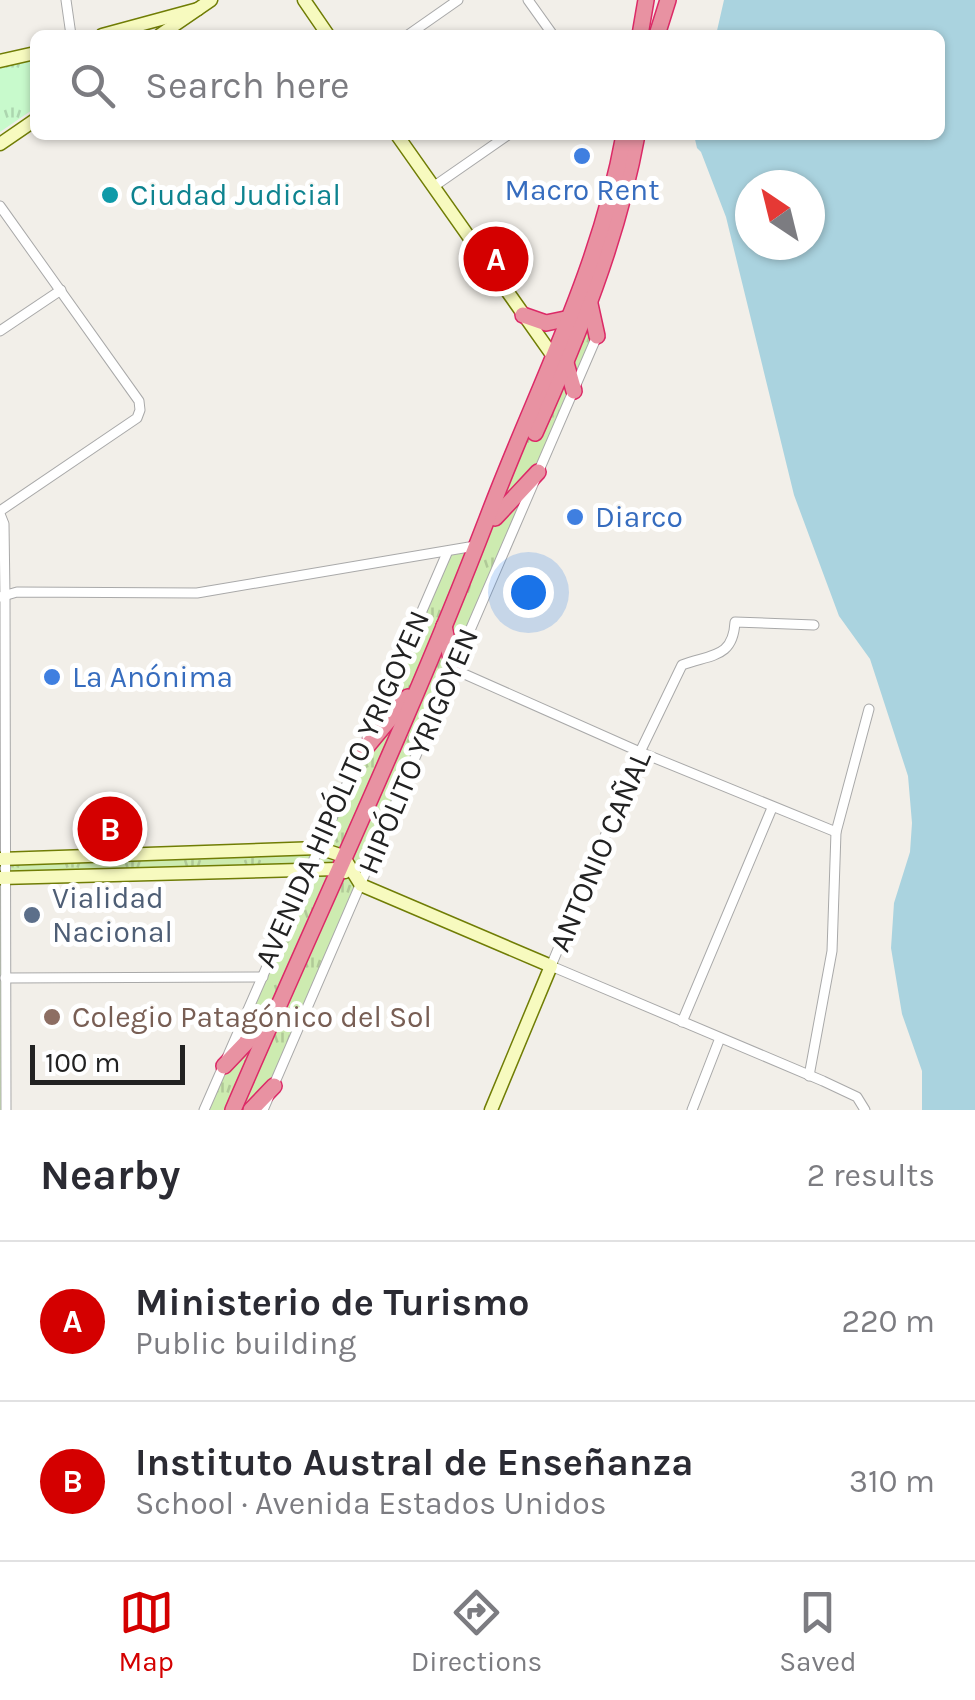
<!DOCTYPE html>
<meta charset="utf-8">
<style>
:root{--surface:#fff;--page:#f7f7f7;--text:#2b2b33;--muted:#7c7c81;--line:#e1e1e2;--accent:#d40000}
body{margin:0;font-family:Karla,sans-serif;background:var(--page);color:var(--text)}
.compass{position:absolute;left:735px;top:170px;width:90px;height:90px;border-radius:50%;background:var(--surface);box-shadow:0 2px 8px #0004;rotate:325deg}
.scale{position:absolute;left:30px;bottom:25px;width:155px;box-sizing:border-box;padding-left:10px;border:5px solid #222;border-top:0;font-size:28px;line-height:35px;white-space:nowrap;color:#222;-webkit-text-stroke:8px #fff;paint-order:stroke}
.you{position:absolute;left:528px;top:592px;width:35px;height:35px;margin:-25px;border:8px solid #fff;border-radius:50%;background:#1a73e8;box-shadow:0 0 0 15px #1a73e833}
.badge{display:grid;place-items:center;width:65px;height:65px;border-radius:50%;background:var(--accent);color:#fff;font-size:32px;font-weight:700}
.pin{position:absolute;translate:-50% -50%;border:5px solid #fff;box-shadow:0 2px 10px #0006}
.list{margin:0;padding:0;list-style:none}
h2{display:flex;justify-content:space-between;align-items:center;height:130px;margin:0;padding:0 40px;font-size:42px}
h2 small{font-size:32px;font-weight:400;color:var(--muted)}
.list li{display:grid;grid-template-columns:65px 1fr auto;gap:30px;align-items:center;box-sizing:border-box;height:160px;padding:0 40px;border-top:2px solid var(--line)}
.list b{display:block;font-size:38px;white-space:nowrap}
.list p{margin:0;font-size:32px;white-space:nowrap;color:var(--muted)}
.list em{font-size:32px;font-style:normal;color:var(--muted)}
.icon{flex:none;width:55px;height:55px;fill:none;stroke:currentColor;stroke-width:2;stroke-linecap:round;stroke-linejoin:round}
.map{position:relative;flex:none;width:975px;height:1110px;overflow:hidden}
.search{position:absolute;background:var(--surface);box-shadow:0 2px 8px #0004;left:30px;right:30px;top:30px;height:110px;display:flex;align-items:center;gap:25px;box-sizing:border-box;padding:0 35px;border-radius:15px;color:var(--muted);font-size:38px}
.sheet{height:450px;background:var(--surface)}
nav{display:flex;justify-content:space-around;align-items:center;box-sizing:border-box;height:140px;border-top:2px solid var(--line);background:var(--surface);font-size:28px;color:var(--muted)}
nav a{display:grid;justify-items:center;gap:5px}
nav .on{color:var(--accent)}
.map>svg:first-child{display:block}
.grass{fill:url(#grass-tufts)}
.park{fill:url(#park-tufts)}
.water{fill:#aad3df;fill-rule:evenodd}
.lines{fill:none;stroke-linecap:round;stroke-linejoin:round}
.street-casing{stroke:#a9a9a9;stroke-width:11}
.secondary-casing{stroke:#707d05;stroke-width:15}
.highway-casing{stroke:#dc2a67;stroke-width:18}
.street{stroke:#fff;stroke-width:9}
.secondary{stroke:#f7fabf;stroke-width:12}
.highway{stroke:#e892a2;stroke-width:15}
.shop-dot{fill:#3f7fe0;stroke:#fff;stroke-width:4}
.culture-dot{fill:#0f9aa8;stroke:#fff;stroke-width:4}
.service-dot{fill:#5c6f8a;stroke:#fff;stroke-width:4}
.education-dot{fill:#8d6e63;stroke:#fff;stroke-width:4}
.labels{text-anchor:middle;dominant-baseline:central;stroke-width:10;stroke-linejoin:round;paint-order:stroke}
.shop-label{font-size:30px;fill:#366cbe;stroke:#fff;text-anchor:start}
.culture-label{font-size:30px;fill:#0d838f;stroke:#fff;text-anchor:start}
.street-label{font-size:30px;fill:#222;stroke:#fff}
.service-label{font-size:30px;fill:#4e5e75;stroke:#fff;text-anchor:start}
.education-label{font-size:30px;fill:#785e54;stroke:#fff;text-anchor:start}
</style>
<div class="map">
<svg width="975" height="1110" viewBox="0 0 975 1110">
<defs>
<pattern id="grass-tufts" width="24" height="20" patternUnits="userSpaceOnUse" patternTransform="scale(2.5)"><rect width="24" height="20" fill="#cdebb0"/><path d="M3 7l-1-3M5 7V3M7 7l1-3M15 17l-1-3M17 17v-4M19 17l1-3" fill="none" stroke="#b0c997"/></pattern>
<pattern id="park-tufts" width="24" height="20" patternUnits="userSpaceOnUse" patternTransform="scale(2.5)"><rect width="24" height="20" fill="#c8facc"/><path d="M3 7l-1-3M5 7V3M7 7l1-3M15 17l-1-3M17 17v-4M19 17l1-3" fill="none" stroke="#acd6af"/></pattern>
</defs>
<rect width="100%" height="100%" fill="#f2efe9"/>
<path class="grass" d="M590,304L597,336L263,1110H204L309,872L7,879L6,1110H0V514L6,860L319,848L447,553L478,545Z"/>
<path class="park" d="M35,58V108L0,132V67Z"/>
<path class="water" d="M724,0H975V1110H922V1071L902,1014L891,948L894,903L910,852L912,823L908,776L870,659L839,616L794,495L726,217L701,152L697,148L694,135H940V35H716ZM750,185H810V245H750Z"/>
<g class="lines">
<g class="street-casing">
<g id="street">
<path d="M66,0L71,35"/>
<path d="M528,0L553,35"/>
<path d="M408,35L458,0"/>
<path d="M433,187L508,135"/>
<path d="M0,206L139,401L140,410L137,418L0,511"/>
<path d="M0,331L61,290"/>
<path d="M0,514L4,524L5,596L6,1110"/>
<path d="M0,597L17,592L197,593L475,546"/>
<path d="M814,625L735,622C733,658 712,654 682,665L640,752L551,966L823,1081L857,1097L865,1110"/>
<path d="M453,669L640,752L836,832"/>
<path d="M367,738L447,553"/>
<path d="M5,978L263,977"/>
<path d="M682,1022L772,808"/>
<path d="M809,1076L832,951L836,832L869,709"/>
<path d="M204,1110L361,752"/>
<path d="M263,1110L597,336"/>
<path d="M692,1110L720,1038"/>
</g>
</g>
<g class="secondary-casing">
<g id="secondary">
<path d="M304,0L328,35"/>
<path d="M102,35L198,9"/>
<path d="M160,35L211,0"/>
<path d="M0,61L35,53"/>
<path d="M397,135L555,359L559,361"/>
<path d="M0,144L35,120"/>
<path d="M0,859L319,848L343,856L361,885L551,966L491,1110"/>
<path d="M0,878L337,869L345,872"/>
</g>
</g>
<g class="highway-casing">
<g id="highway">
<path d="M640,35L646,0"/>
<path d="M657,35L668,0"/>
<path d="M590,304L597,336"/>
<path d="M523,315L546,323L570,318"/>
<path d="M566,363L574,391"/>
<path d="M535,433C578,337 618,239 637,135"/>
<path d="M495,518L538,472"/>
<path d="M444,626L453,669"/>
<path d="M359,756L408,697"/>
<path d="M224,1066L266,1022"/>
<path d="M233,1110C318,913 410,719 487,519C536,389 599,273 624,135"/>
<path d="M251,1110L274,1086"/>
</g>
</g>
<use href="#street" class="street"/>
<use href="#secondary" class="secondary"/>
<use href="#highway" class="highway"/>
</g>
<g class="shop-dot">
<circle cx="582" cy="156" r="10"/>
<circle cx="575" cy="517" r="10"/>
<circle cx="52" cy="677" r="10"/>
</g>
<circle class="culture-dot" cx="110" cy="195" r="10"/>
<circle class="service-dot" cx="32" cy="915" r="10"/>
<circle class="education-dot" cx="52" cy="1017" r="10"/>
<g class="labels">
<g class="shop-label">
<text x="582" y="190" text-anchor="middle">Macro Rent</text>
<text x="595" y="517">Diarco</text>
<text x="72" y="677">La Anónima</text>
</g>
<g class="culture-label">
<text x="130" y="195">Ciudad Judicial</text>
</g>
<g class="street-label">
<text transform="translate(418 751) rotate(-67)">HIPÓLITO YRIGOYEN</text>
<text transform="translate(342 789) rotate(-66)">AVENIDA HIPÓLITO YRIGOYEN</text>
<text transform="translate(600 851) rotate(-67)">ANTONIO CAÑAL</text>
</g>
<g class="service-label">
<text x="52" y="898">Vialidad<tspan x="52" dy="34">Nacional</tspan></text>
</g>
<g class="education-label">
<text x="72" y="1017">Colegio Patagónico del Sol</text>
</g>
</g>
</svg>
<svg class="compass" viewBox="-18 -18 36 36"><path d="M0-13l5 13h-10z" fill="#e53935"/><path d="M0 13l5-13h-10z" fill="#7c7c81"/></svg>
<div class="scale">100 m</div>
<div class="you"></div>
<div class="pin badge" style="left:496px;top:259px">A</div>
<div class="pin badge" style="left:110px;top:829px">B</div>
<div class="search"><svg class="icon" aria-label="search" viewBox="0 0 24 24"><circle cx="10" cy="10" r="6"/><path d="M15 15l6 6"/></svg>Search here</div>
</div>
<section class="sheet">
<h2>Nearby<small>2 results</small></h2>
<ul class="list">
<li><span class="badge">A</span><div><b>Ministerio de Turismo</b><p>Public building</p></div><em>220 m</em></li>
<li><span class="badge">B</span><div><b>Instituto Austral de Enseñanza</b><p>School · Avenida Estados Unidos</p></div><em>310 m</em></li>
</ul>
</section>
<nav>
<a class="on"><svg class="icon" aria-label="map" viewBox="0 0 24 24"><path d="M3 6l6-2 6 2 6-2v14l-6 2-6-2-6 2zM9 4v14M15 6v14"/></svg>Map</a>
<a><svg class="icon" aria-label="directions" viewBox="0 0 24 24"><path d="M12 3l9 9-9 9-9-9zM9 14v-3h6M13 9l2 2-2 2"/></svg>Directions</a>
<a><svg class="icon" aria-label="saved" viewBox="0 0 24 24"><path d="M7 4h10v16l-5-4-5 4z"/></svg>Saved</a>
</nav>
